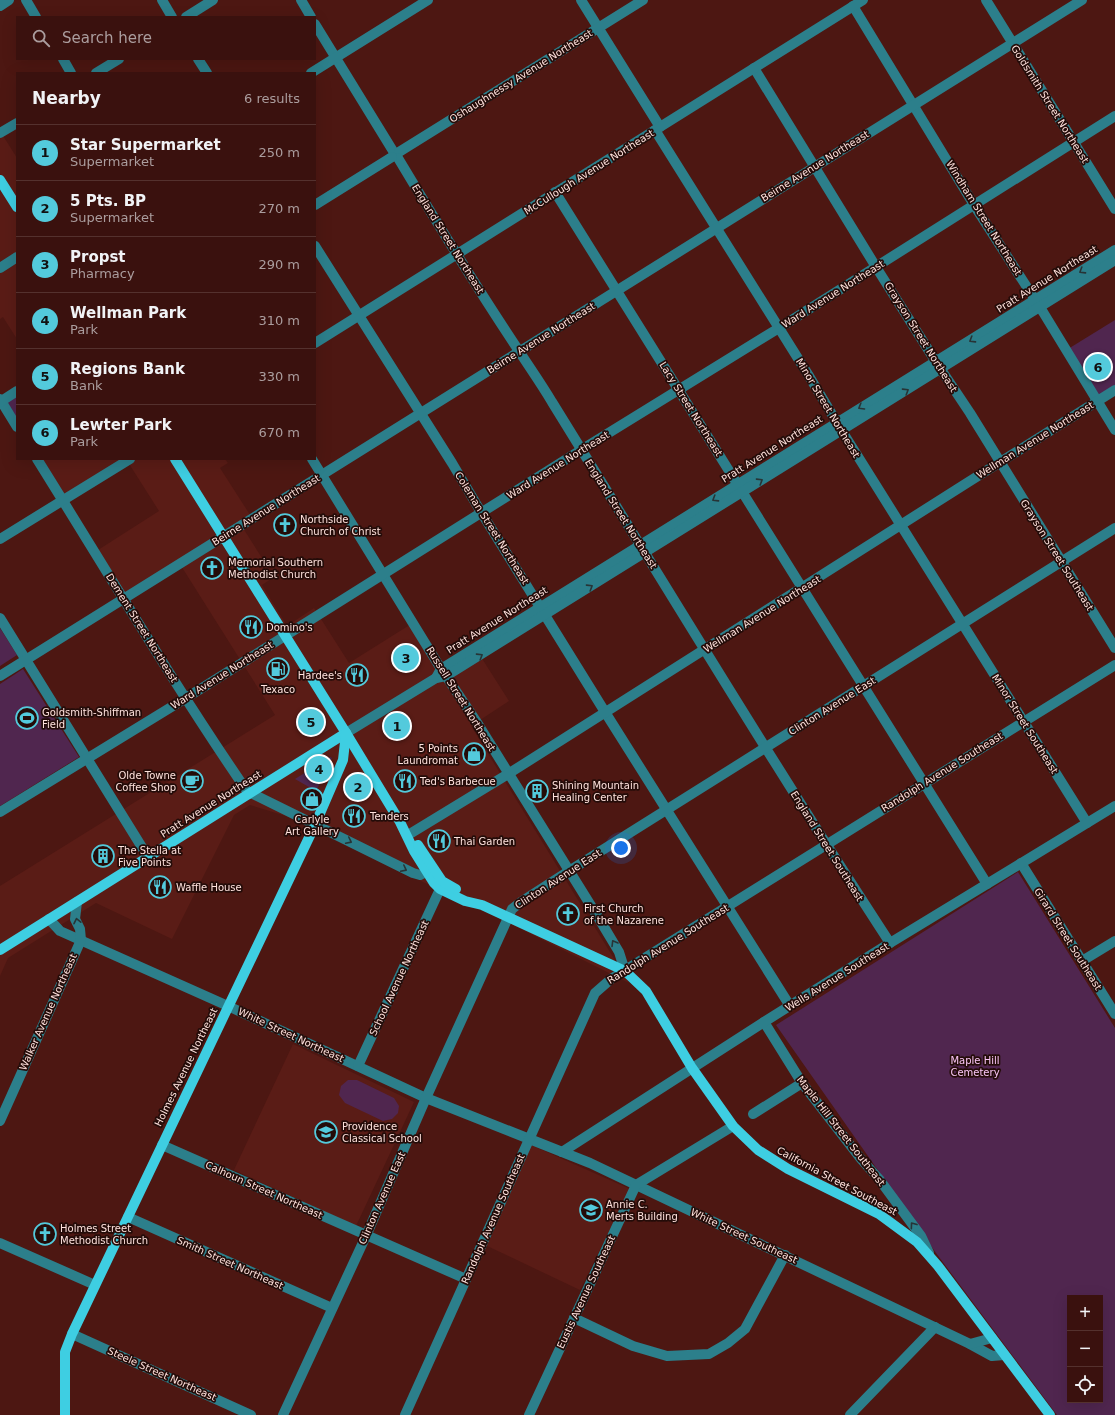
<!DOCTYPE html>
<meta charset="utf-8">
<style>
:root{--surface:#3a110e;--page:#411a17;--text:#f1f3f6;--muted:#ab9d9e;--line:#54312e;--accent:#53cadc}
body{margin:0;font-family:"DejaVu Sans",sans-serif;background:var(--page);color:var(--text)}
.controls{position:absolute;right:12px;bottom:12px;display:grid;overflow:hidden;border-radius:0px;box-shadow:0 4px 16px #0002}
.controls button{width:36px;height:36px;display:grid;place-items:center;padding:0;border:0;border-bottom:1px solid var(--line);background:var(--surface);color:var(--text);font:20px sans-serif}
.you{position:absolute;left:621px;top:848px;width:14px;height:14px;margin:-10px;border:3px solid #fff;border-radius:50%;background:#1a73e8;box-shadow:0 0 0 6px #1a73e833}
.badge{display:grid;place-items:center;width:26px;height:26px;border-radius:50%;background:var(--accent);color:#111;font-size:13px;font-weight:700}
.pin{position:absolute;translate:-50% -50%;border:2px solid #fff;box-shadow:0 1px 4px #0006}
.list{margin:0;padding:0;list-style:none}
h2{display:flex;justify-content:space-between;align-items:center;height:52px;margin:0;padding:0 16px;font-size:17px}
h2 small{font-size:13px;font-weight:400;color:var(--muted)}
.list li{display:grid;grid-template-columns:26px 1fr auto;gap:12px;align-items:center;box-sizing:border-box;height:56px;padding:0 16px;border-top:1px solid var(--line)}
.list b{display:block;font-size:15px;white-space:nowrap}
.list p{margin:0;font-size:13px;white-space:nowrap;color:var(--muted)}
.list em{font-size:13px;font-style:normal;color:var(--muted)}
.icon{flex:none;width:22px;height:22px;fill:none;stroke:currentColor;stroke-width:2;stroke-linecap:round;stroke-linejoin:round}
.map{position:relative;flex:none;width:1115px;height:1415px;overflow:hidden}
.search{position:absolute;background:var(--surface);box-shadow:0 4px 16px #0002;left:16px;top:16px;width:300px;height:44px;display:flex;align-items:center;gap:10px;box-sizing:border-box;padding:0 14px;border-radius:0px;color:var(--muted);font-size:15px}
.panel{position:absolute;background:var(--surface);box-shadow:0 4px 16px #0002;left:16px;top:72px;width:300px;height:388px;border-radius:0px}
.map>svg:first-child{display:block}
.built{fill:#5a1c16}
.green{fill:#50264f;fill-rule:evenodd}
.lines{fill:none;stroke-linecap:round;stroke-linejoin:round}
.minor{stroke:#2c7f8b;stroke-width:10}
.major{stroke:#3ecee2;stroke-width:10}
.oneway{stroke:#273436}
.labels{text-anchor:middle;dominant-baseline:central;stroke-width:3.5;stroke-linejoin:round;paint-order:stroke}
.street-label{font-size:10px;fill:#ffe2dd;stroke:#240c09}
.poi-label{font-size:10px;fill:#ffe2dd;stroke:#240c09;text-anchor:start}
.park-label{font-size:10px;fill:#fac5f6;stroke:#240c09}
</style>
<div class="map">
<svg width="1115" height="1415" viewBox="0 0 1115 1415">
<rect width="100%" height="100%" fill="#4d1712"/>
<g class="built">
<path d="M0,131L17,158V339L3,317L0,319Z"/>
<path d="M39,459H124L63,497Z"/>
<path d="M126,459H225L228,463L220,468L254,521L243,528L274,577L262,585L287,626L314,608L349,663L416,621L444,664L474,646L509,701L471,726L629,983L465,901L423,882L315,825L250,805L234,815L172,939L96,903L8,958L0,976V886L275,715L178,561L124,595L98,550L159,511Z"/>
<path d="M293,1044L414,1102L356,1226L234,1170Z"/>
<path d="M531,1145L630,1189L580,1290L483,1244Z"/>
</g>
<g class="green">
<path d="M1115,320V385L1099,395L1068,349Z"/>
<path d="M17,396V418L7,402Z"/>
<path d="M0,628L17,655L0,666Z"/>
<path d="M23,669L79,757L0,806V684Z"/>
<path d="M330,757L332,758L316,791L295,779Z"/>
<path d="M1018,872L1115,1028V1415H1057L936,1253L776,1025ZM1070,1298H1100V1400H1070Z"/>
<path d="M348,1080H357L394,1098L399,1106L398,1113L392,1119L383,1121L345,1103L339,1095L341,1086Z"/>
</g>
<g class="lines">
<g class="minor">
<path d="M26,0L36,17"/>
<path d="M162,0L172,17"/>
<path d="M301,0L311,17"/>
<path d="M581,0L660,127"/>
<path d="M986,0L1115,209"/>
<path d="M0,6L9,0"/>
<path d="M853,6L974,205L1043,312L1115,430"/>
<path d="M186,17L213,0"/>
<path d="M315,24L393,151"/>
<path d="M63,59L71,73"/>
<path d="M198,59L207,73"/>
<path d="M754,68L876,267L936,362L970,413L1115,648"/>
<path d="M96,73L119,59"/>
<path d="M311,73L428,0"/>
<path d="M655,130L809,376L842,431L1087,823"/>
<path d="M0,133L17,123"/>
<path d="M399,152L643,0"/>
<path d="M398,158C437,223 477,288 519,351C530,368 542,385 552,402C664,583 774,765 890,943"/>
<path d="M555,192L987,884"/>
<path d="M315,205L392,157"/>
<path d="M315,246L452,463L481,512L605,712L790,1006"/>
<path d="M0,268L17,257"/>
<path d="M315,343L863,0"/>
<path d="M0,399L17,427"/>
<path d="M0,402L17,391"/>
<path d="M37,459C107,571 174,685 249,794"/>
<path d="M312,459L438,664L476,721L598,917L619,952L625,971"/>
<path d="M0,539L130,459"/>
<path d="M0,618L148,857"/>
<path d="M0,676L1082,0"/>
<path d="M436,678L441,669L1115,250"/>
<path d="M346,733L436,678L446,676L1115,260"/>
<path d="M251,793L413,873L420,875L426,872"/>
<path d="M0,812L186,698L581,450L779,328L1115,116"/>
<path d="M408,835L508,774L970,481L1115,390"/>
<path d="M1021,863L1115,1014"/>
<path d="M49,919L60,931L228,1006L426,1098L590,1163L970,1344L992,1356L1004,1355"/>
<path d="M1082,961L1115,941"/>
<path d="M764,1022L802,1083L861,1159L879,1179L921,1236L929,1253"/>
<path d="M358,1066L440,889"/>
<path d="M753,1114L802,1083"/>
<path d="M0,1121L81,940L80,929L75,919L77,902"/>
<path d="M162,1145L466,1279"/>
<path d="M562,1152L764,1022L890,943L1115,806"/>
<path d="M128,1217L332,1308"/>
<path d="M0,1243L95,1285"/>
<path d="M574,1318L633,1346L667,1356L709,1354L728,1343L745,1329L785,1255"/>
<path d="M72,1334L251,1415"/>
<path d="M970,1344L992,1338"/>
<path d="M283,1415L366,1236L426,1098L512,909L521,902L569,871L1115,528"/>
<path d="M405,1415L595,993L611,979L1115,665"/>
<path d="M529,1415L636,1185L733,1126"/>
<path d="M850,1415L935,1327"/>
</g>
<g class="major">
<path d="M0,180L17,207"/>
<path d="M175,459L346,733L400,822L414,851L434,883L440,889L465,901L482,905L625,971L646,991L692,1068L733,1126L758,1150L788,1169L879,1214L917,1242L938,1266L1050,1415"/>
<path d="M418,845L442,881L456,889"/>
<path d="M0,950L346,733"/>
<path d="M65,1415V1352L72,1334L315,825L343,760L346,733"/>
</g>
</g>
<defs><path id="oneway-chevron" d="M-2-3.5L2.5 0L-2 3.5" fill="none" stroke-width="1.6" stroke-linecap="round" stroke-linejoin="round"/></defs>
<g class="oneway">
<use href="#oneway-chevron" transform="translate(1082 271) rotate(148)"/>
<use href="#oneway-chevron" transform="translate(972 340) rotate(148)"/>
<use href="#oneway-chevron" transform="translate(906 391) rotate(-32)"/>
<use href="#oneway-chevron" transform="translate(861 407) rotate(149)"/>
<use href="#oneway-chevron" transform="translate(760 481) rotate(-32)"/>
<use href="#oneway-chevron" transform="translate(715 499) rotate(148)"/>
<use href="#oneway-chevron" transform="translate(590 587) rotate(-32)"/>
<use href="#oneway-chevron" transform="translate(480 656) rotate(-32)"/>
<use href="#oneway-chevron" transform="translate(349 841) rotate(26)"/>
<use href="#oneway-chevron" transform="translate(404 869) rotate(27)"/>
<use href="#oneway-chevron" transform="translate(77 921) rotate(-102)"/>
<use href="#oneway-chevron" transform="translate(614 943) rotate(-121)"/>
<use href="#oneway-chevron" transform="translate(913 1225) rotate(-126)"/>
</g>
<defs>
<g id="church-ring" transform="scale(1.15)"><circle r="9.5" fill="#240c09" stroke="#53cadc" stroke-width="1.5"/><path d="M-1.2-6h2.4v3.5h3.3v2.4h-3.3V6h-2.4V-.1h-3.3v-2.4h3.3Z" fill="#53cadc"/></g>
<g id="restaurant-ring" transform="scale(1.15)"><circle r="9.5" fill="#240c09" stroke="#53cadc" stroke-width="1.5"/><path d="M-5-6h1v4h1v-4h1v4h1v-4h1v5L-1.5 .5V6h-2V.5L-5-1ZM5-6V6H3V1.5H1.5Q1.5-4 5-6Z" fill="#53cadc"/></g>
<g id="fuel-ring" transform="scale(1.15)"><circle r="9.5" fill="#240c09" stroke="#53cadc" stroke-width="1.5"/><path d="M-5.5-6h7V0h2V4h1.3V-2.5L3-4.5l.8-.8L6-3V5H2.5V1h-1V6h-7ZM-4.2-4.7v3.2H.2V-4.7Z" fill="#53cadc"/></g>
<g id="stadium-ring" transform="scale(1.15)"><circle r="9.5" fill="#240c09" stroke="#53cadc" stroke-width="1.5"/><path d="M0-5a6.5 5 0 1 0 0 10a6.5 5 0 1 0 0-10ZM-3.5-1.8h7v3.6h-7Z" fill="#53cadc"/></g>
<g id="shop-ring" transform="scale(1.15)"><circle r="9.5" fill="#240c09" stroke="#53cadc" stroke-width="1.5"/><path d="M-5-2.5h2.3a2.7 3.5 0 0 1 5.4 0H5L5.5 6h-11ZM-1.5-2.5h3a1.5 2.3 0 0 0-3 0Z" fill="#53cadc"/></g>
<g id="cafe-ring" transform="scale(1.15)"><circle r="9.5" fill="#240c09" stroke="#53cadc" stroke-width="1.5"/><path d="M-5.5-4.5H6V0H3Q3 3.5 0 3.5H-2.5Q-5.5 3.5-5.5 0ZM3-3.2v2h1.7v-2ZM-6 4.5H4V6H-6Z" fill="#53cadc"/></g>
<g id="building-ring" transform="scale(1.15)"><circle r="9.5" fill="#240c09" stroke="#53cadc" stroke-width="1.5"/><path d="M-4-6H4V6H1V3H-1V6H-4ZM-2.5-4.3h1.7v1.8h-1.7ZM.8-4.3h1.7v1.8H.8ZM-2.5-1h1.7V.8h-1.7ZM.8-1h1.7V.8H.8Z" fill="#53cadc"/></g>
<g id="school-ring" transform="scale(1.15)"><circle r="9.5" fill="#240c09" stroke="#53cadc" stroke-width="1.5"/><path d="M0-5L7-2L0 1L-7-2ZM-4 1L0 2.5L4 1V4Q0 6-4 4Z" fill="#53cadc"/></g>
</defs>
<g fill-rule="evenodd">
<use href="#church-ring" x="285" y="525"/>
<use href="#church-ring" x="212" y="568"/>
<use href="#restaurant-ring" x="251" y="627"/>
<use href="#fuel-ring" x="278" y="669"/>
<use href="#restaurant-ring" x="357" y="675"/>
<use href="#stadium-ring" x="27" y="718"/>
<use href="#shop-ring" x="474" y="754"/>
<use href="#cafe-ring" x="192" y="781"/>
<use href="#restaurant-ring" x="405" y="781"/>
<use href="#building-ring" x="537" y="791"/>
<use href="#shop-ring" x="312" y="799"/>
<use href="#restaurant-ring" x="354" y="816"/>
<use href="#restaurant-ring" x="439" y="841"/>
<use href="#building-ring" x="103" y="856"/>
<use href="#restaurant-ring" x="160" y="887"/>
<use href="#church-ring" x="568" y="914"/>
<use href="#school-ring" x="326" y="1132"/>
<use href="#school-ring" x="591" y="1210"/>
<use href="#church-ring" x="45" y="1234"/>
</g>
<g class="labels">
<g class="street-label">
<text transform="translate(521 76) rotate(-32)">Oshaughnessy Avenue Northeast</text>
<text transform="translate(1050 104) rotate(58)">Goldsmith Street Northeast</text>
<text transform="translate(815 166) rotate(-32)">Beirne Avenue Northeast</text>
<text transform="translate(589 172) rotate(-32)">McCullough Avenue Northeast</text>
<text transform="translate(984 218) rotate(58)">Windham Street Northeast</text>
<text transform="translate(448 239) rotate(58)">England Street Northeast</text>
<text transform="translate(1047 279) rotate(-32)">Pratt Avenue Northeast</text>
<text transform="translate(833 294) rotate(-32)">Ward Avenue Northeast</text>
<text transform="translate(921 337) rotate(58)">Grayson Street Northeast</text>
<text transform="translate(541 338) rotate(-32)">Beirne Avenue Northeast</text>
<text transform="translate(828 408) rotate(59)">Minor Street Northeast</text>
<text transform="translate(691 409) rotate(58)">Lacy Street Northeast</text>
<text transform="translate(1035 440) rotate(-32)">Wellman Avenue Northeast</text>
<text transform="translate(772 449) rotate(-32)">Pratt Avenue Northeast</text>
<text transform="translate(558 465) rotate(-32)">Ward Avenue Northeast</text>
<text transform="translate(266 510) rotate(-32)">Beirne Avenue Northeast</text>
<text transform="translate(621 514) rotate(58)">England Street Northeast</text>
<text transform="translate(492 528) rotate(58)">Coleman Street Northeast</text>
<text transform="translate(1057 555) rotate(58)">Grayson Street Southeast</text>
<text transform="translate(762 614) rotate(-32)">Wellman Avenue Northeast</text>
<text transform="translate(497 620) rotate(-32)">Pratt Avenue Northeast</text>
<text transform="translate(142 628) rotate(58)">Dement Street Northeast</text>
<text transform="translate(222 675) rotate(-32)">Ward Avenue Northeast</text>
<text transform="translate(461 699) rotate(58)">Russell Street Northeast</text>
<text transform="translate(832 706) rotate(-32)">Clinton Avenue East</text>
<text transform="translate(1025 724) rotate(58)">Minor Street Southeast</text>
<text transform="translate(942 772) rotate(-32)">Randolph Avenue Southeast</text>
<text transform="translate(211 804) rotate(-32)">Pratt Avenue Northeast</text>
<text transform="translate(827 846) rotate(58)">England Street Southeast</text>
<text transform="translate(558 879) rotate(-33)">Clinton Avenue East</text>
<text transform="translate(1068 939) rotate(58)">Girard Street Southeast</text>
<text transform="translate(668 944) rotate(-32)">Randolph Avenue Southeast</text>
<text transform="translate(837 977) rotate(-32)">Wells Avenue Southeast</text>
<text transform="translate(399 978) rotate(-65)">School Avenue Northeast</text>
<text transform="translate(48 1012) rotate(-66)">Walker Avenue Northeast</text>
<text transform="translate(291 1035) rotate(25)">White Street Northeast</text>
<text transform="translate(186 1067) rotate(-64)">Holmes Avenue Northeast</text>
<text transform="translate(841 1131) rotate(52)">Maple Hill Street Southeast</text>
<text transform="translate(837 1181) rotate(28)">California Street Southeast</text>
<text transform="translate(264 1190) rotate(24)">Calhoun Street Northeast</text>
<text transform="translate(382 1198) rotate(-66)">Clinton Avenue East</text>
<text transform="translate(493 1219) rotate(-66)">Randolph Avenue Southeast</text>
<text transform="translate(744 1236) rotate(25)">White Street Southeast</text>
<text transform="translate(230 1263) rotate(24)">Smith Street Northeast</text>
<text transform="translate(586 1292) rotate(-65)">Eustis Avenue Southeast</text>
<text transform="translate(162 1374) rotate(24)">Steele Street Northeast</text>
</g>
<g class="poi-label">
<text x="300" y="519">Northside<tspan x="300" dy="12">Church of Christ</tspan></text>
<text x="228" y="562">Memorial Southern<tspan x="228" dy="12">Methodist Church</tspan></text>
<text x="266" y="627">Domino's</text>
<text x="342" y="675" text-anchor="end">Hardee's</text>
<text x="278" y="689" text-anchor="middle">Texaco</text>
<text x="42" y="712">Goldsmith-Shiffman<tspan x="42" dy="12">Field</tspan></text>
<text x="458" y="748" text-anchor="end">5 Points<tspan x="458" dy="12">Laundromat</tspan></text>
<text x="176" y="775" text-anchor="end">Olde Towne<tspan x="176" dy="12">Coffee Shop</tspan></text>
<text x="420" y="781">Ted's Barbecue</text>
<text x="552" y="785">Shining Mountain<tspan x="552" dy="12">Healing Center</tspan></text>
<text x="370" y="816">Tenders</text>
<text x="312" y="819" text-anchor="middle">Carlyle<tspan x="312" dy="12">Art Gallery</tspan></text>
<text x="454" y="841">Thai Garden</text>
<text x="118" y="850">The Stella at<tspan x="118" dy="12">Five Points</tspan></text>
<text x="176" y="887">Waffle House</text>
<text x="584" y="908">First Church<tspan x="584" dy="12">of the Nazarene</tspan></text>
<text x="342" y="1126">Providence<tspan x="342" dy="12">Classical School</tspan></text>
<text x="606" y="1204">Annie C.<tspan x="606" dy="12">Merts Building</tspan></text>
<text x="60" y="1228">Holmes Street<tspan x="60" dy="12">Methodist Church</tspan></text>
</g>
<g class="park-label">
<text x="975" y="1060">Maple Hill<tspan x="975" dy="12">Cemetery</tspan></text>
</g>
</g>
</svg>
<div class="controls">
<button>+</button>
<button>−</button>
<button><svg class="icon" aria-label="locate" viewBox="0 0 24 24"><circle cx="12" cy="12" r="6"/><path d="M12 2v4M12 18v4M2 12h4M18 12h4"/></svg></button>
</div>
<div class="you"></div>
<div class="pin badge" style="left:397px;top:726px">1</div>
<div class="pin badge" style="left:358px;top:787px">2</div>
<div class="pin badge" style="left:406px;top:658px">3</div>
<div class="pin badge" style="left:319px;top:769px">4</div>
<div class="pin badge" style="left:311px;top:722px">5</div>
<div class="pin badge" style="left:1098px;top:367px">6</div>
<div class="search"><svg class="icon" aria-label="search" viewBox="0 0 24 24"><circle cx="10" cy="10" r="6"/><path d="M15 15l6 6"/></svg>Search here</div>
<section class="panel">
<h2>Nearby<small>6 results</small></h2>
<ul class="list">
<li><span class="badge">1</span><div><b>Star Supermarket</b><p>Supermarket</p></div><em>250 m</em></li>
<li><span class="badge">2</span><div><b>5 Pts. BP</b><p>Supermarket</p></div><em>270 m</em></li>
<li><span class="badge">3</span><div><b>Propst</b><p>Pharmacy</p></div><em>290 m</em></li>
<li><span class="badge">4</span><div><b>Wellman Park</b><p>Park</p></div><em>310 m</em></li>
<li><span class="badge">5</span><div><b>Regions Bank</b><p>Bank</p></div><em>330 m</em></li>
<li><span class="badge">6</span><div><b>Lewter Park</b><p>Park</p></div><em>670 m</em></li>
</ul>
</section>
</div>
